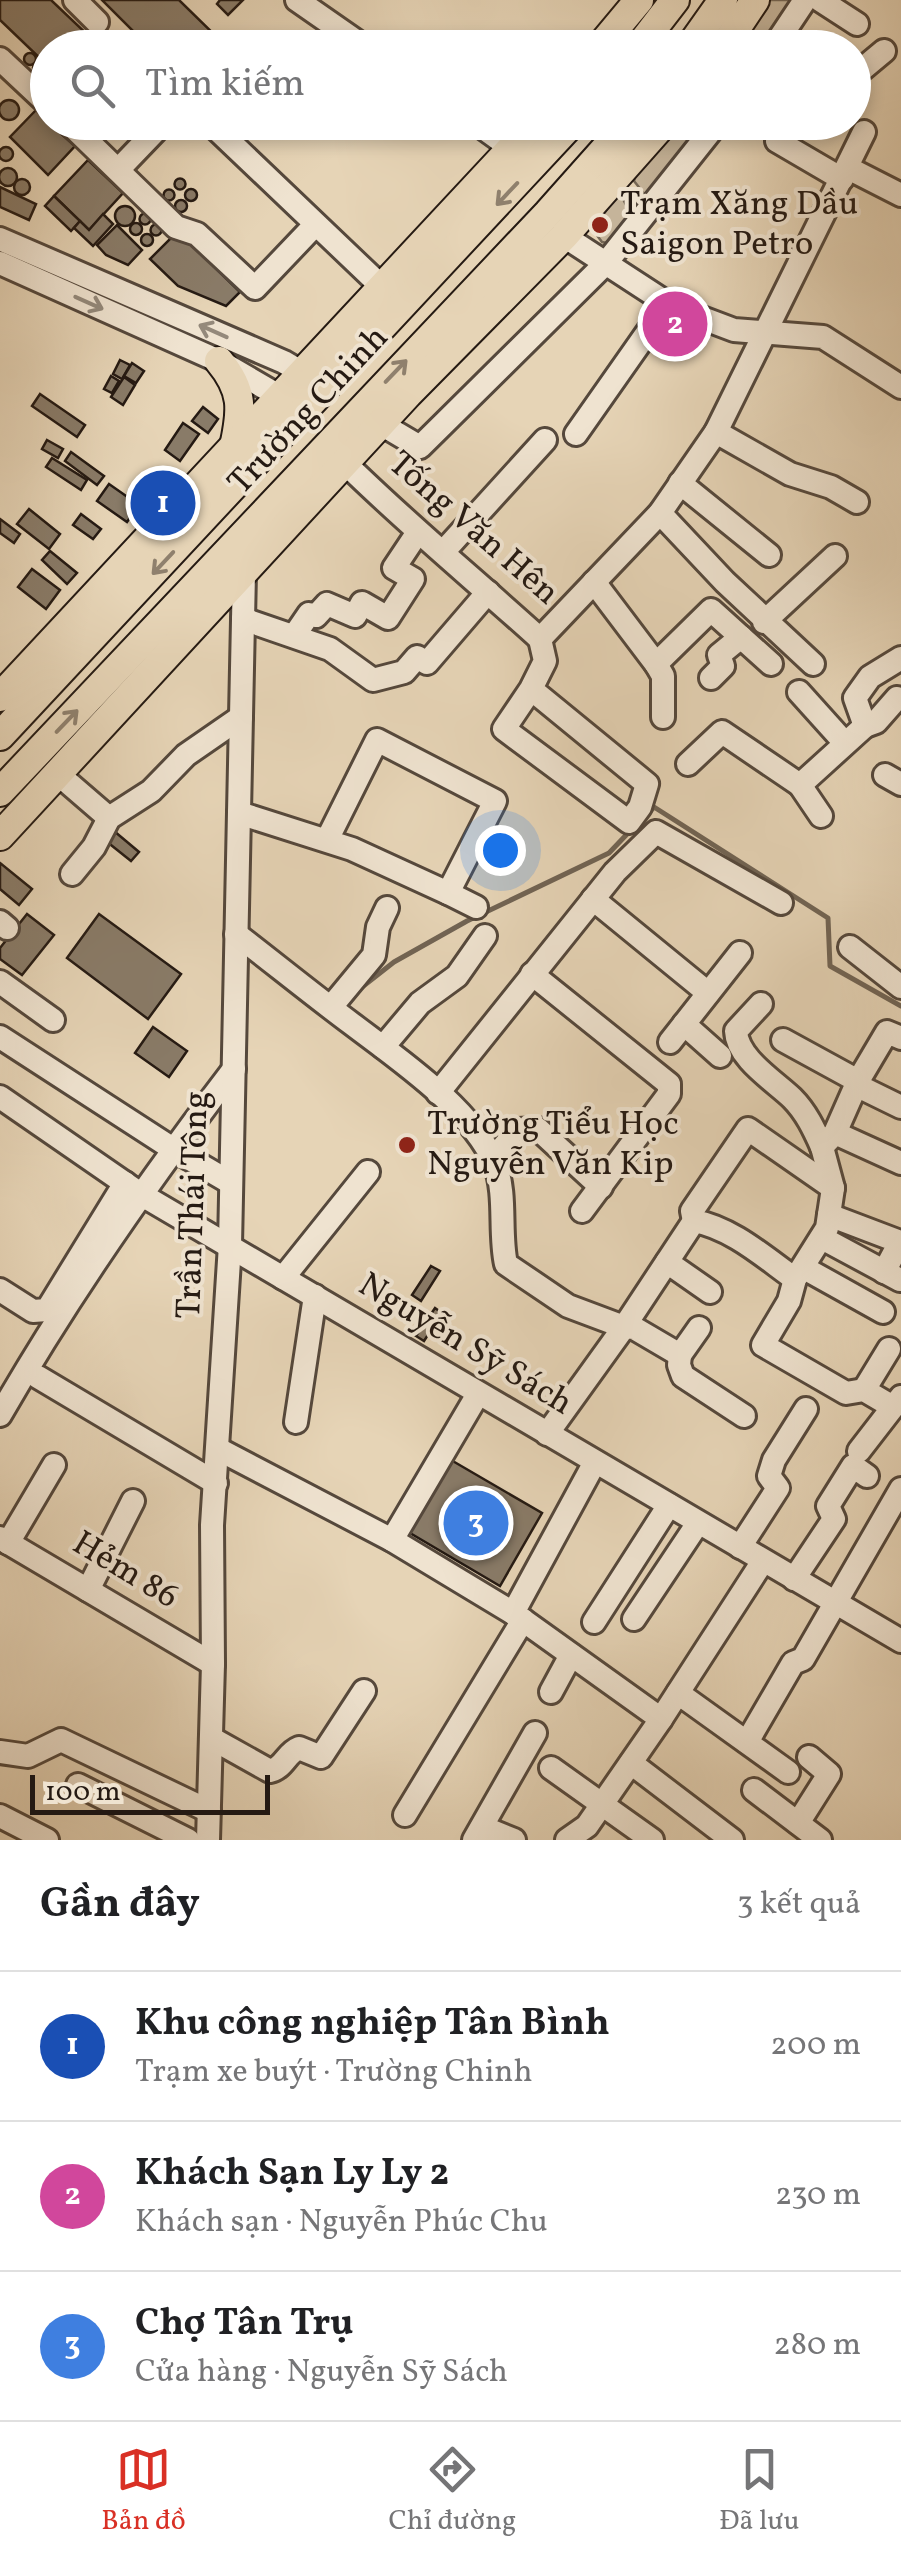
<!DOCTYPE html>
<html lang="vi">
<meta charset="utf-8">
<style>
:root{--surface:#fff;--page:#f2f2f2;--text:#202124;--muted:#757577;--line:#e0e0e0;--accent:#d93025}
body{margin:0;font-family:Vollkorn,serif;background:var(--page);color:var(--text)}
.scale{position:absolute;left:30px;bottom:25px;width:240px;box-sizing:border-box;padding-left:10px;border:5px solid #251a13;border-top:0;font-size:28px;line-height:35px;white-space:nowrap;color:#251a13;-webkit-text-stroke:8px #efe3d0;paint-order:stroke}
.you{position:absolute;left:500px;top:850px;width:35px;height:35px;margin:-25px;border:8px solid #fff;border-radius:50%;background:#1a73e8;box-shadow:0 0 0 15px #1a73e833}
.badge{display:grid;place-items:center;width:65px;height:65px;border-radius:50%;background:var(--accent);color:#fff;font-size:32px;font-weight:700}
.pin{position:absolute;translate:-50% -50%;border:5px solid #fff;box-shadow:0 2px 10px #0006}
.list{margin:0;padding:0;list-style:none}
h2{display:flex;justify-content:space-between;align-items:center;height:130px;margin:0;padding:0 40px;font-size:42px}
h2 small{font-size:32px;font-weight:400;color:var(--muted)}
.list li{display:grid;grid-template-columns:65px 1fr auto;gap:30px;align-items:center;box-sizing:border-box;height:150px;padding:0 40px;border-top:2px solid var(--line)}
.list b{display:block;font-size:38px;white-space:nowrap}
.list p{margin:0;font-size:32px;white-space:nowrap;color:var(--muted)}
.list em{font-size:32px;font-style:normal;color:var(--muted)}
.icon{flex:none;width:55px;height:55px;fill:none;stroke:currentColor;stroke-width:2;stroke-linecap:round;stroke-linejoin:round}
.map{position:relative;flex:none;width:901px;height:1840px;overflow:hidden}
.search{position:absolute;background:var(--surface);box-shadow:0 5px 15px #0003;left:30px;right:30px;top:30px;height:110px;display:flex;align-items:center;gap:25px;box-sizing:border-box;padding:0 35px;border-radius:55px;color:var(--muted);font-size:38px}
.sheet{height:580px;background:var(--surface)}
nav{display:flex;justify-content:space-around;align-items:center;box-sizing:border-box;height:140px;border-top:2px solid var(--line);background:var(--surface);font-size:28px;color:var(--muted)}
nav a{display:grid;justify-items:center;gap:5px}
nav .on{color:var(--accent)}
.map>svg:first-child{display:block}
.green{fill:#c5b49a;stroke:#756756;stroke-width:2.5}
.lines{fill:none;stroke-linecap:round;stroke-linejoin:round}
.stream{stroke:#716454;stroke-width:5}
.building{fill:#897b68;stroke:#251a13;stroke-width:2.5}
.minor-casing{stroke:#55483c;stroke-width:28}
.major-casing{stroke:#251a13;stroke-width:32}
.minor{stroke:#efe3d0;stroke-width:22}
.major{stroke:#e6d4b6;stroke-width:28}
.oneway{stroke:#8f806d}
.oneway2{stroke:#94897b}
.poi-dot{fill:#8f2418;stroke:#efe3d0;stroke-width:4}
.labels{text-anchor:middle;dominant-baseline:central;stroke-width:8;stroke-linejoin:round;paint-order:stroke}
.poi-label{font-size:35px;fill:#251a13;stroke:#efe3d0;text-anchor:start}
.street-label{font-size:35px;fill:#251a13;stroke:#efe3d0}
</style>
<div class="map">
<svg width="901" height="1840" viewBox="0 0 901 1840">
<rect width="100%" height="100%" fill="#e6d4b6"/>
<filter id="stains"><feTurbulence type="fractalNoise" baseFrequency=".002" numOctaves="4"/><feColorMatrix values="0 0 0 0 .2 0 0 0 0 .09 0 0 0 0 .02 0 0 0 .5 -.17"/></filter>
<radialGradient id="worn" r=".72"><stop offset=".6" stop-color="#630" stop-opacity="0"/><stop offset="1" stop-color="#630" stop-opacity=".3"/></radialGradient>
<g class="green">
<path d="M763,0H792L762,47L730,48Z"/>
<path d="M672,123H710L646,196L634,181L638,168Z"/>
<path d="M615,197H622L632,217L612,244L602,242L593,230Z"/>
</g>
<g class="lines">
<g class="stream">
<path d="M649,813L654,807L828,918L830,966L901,1006"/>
<path d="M357,991L394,962L467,921L609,853L630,831"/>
</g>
</g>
<g class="building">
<path d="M0,0H51L91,38L82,48H48V66L0,20Z"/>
<path d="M102,0H179L222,42L217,48H150Z"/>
<path d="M220,0H243L228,15L217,4Z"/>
<circle cx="30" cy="59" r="6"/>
<circle cx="39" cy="68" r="6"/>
<circle cx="9" cy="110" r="10"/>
<path d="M37,109L48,122L75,146L48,175L10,137Z"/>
<circle cx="6" cy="154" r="7"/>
<path d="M88,160L123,193L89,230L54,196Z"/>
<circle cx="8" cy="177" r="9"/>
<circle cx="180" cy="184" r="5.5"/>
<circle cx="22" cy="187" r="8"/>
<path d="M0,187L36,204L29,220L0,207Z"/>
<circle cx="191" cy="195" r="6"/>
<circle cx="169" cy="195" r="5.5"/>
<path d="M54,196L80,221L71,231L45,206Z"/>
<circle cx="181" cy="206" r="6"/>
<circle cx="125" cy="216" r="10"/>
<circle cx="145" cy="219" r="5.5"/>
<path d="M103,214L113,224L93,246L74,228L80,221L89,230Z"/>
<circle cx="136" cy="229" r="6"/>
<circle cx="156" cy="230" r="5.5"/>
<path d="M117,225L142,250L128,265L106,255L97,245Z"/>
<path d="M178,231L240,292L226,306L178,286L150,259Z"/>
<circle cx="147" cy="240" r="6"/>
<path d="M120,360L130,365L122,379L113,374Z"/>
<path d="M132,363L144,371L136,383L124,376Z"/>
<path d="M111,376L119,381L112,393L104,389Z"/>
<path d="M124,377L135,385L123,405L111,397Z"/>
<path d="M40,394L85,425L77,437L32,406Z"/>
<path d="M203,407L218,419L208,433L192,421Z"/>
<path d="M183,423L199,434L180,461L165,450Z"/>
<path d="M47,440L63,449L58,458L42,449Z"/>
<path d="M71,452L104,476L97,485L65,461Z"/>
<path d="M52,458L87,480L81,490L46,467Z"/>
<path d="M109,484L139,505L127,522L97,501Z"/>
<path d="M29,509L60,534L49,549L17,524Z"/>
<path d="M81,514L101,529L93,539L73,525Z"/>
<path d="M0,519L20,534L14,543L0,533Z"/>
<path d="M50,551L77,573L67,584L42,560Z"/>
<path d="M32,569L60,590L46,609L18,587Z"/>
<path d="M114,831L139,852L131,861L106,841Z"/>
<path d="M0,863L32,889L19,905L0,889Z"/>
<path d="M27,914L54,935L22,975L0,959V948Z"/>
<path d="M99,914L181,974L148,1019L67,958Z"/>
<path d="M153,1027L187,1051L169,1077L135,1053Z"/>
<path d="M431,1266L440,1271L421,1301L412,1295Z"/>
<path d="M435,1308L442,1313L424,1341L416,1336Z"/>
<path d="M451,1460L542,1513L500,1586L410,1533Z"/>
</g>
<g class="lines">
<g class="minor-casing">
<g id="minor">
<path d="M75,0L97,22"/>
<path d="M297,0L366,48"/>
<path d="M820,0L857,24"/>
<path d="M773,48L805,0"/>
<path d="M0,59L48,104"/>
<path d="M854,76L884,51"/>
<path d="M68,122L176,227L197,234L255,288L315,225"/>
<path d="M209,122L381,286"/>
<path d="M475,122L514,150"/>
<path d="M777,141L842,179"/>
<path d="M848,168L901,195"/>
<path d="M118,170L164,122"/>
<path d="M564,236L673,307L734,330L823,337L901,387"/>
<path d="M0,239L284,362L301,372"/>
<path d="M0,263L219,361L279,396"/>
<path d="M381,424L420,447L606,263L718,122"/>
<path d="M716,432L790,474L831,487L857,502"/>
<path d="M576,434L668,303"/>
<path d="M345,463C408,525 475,580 540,639L660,513L716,432L864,132"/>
<path d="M680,483L769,555"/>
<path d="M660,513L725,582L813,664"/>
<path d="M444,551L545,440"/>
<path d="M594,582L656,664L711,610L771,664"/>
<path d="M243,619L330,649L373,680L404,672L417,657L427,663L488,592"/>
<path d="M764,622L835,556"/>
<path d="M294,636L309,614L316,616L327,604L355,616L362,603L388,618L413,579L394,568L418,532"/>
<path d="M656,664L663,676V717"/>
<path d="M711,678L723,666L719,655L741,637"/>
<path d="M531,689L504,729L629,822L640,807L647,784L531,689L545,661L540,639"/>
<path d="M799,692L844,742"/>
<path d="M865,726L876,722L897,698"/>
<path d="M688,764L722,732L800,785L865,726L855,698L870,677L901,658"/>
<path d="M58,774L109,818"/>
<path d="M885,775L901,784"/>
<path d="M800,785L821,816"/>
<path d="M239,813L352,849L448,893L495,801L377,740L327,840"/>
<path d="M72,874L94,847L109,818L151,791L186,755L241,717"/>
<path d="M448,893L476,907"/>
<path d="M593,899L708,993"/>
<path d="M0,922L7,928"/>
<path d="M236,934C275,964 313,995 352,1024C398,1059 472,1109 495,1164C507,1195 499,1232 506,1264L568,1306L624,1327L634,1328L680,1355L699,1328"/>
<path d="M850,947L901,987"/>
<path d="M532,974L669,1084V1094L582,1211"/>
<path d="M0,982L53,1020"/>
<path d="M761,1004L736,1031C737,1058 773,1080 792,1098C806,1112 814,1129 822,1147"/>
<path d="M331,1007L374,955L378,927L387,908"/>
<path d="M684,1024L720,1056"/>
<path d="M0,1037L173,1149L231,1183"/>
<path d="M901,1038L887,1032L858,1081L835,1133L822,1147L833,1188L827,1228L795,1279L789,1301L763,1345L846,1393L864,1390L893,1407L901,1397"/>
<path d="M783,1040L858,1081"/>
<path d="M670,1042L740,953"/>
<path d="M383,1047L420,1003L457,976L485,936"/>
<path d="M858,1086L901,1107"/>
<path d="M438,1093L615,872L656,832L781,903"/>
<path d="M0,1097L142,1195L901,1641"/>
<path d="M835,1133L901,1163"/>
<path d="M492,1160L518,1130L538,1129L601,1187"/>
<path d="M829,1215L900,1242L884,1272"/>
<path d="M694,1221L692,1211L748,1129L833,1188"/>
<path d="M822,1238L900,1280"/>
<path d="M667,1262L710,1292"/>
<path d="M804,1268L883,1312"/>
<path d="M283,1278L368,1172"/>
<path d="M0,1290L33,1311L47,1310L125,1183"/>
<path d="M680,1355L679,1365L683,1376L744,1416"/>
<path d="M38,1377L216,1483"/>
<path d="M864,1390L889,1349"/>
<path d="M0,1415C69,1295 150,1179 234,1069"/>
<path d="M296,1422L315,1296"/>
<path d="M547,1434L624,1327L694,1221C732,1228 764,1257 795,1279"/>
<path d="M218,1449L392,1540L513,1613L661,1719"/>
<path d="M859,1451L893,1407"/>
<path d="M0,1538L213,1664"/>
<path d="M392,1540L478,1394"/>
<path d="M8,1543L54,1465"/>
<path d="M740,1547L778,1488L769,1476L774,1460L806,1409"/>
<path d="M794,1579L834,1519L828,1506L853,1466L867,1476"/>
<path d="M88,1590L133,1501"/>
<path d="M513,1613L595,1462"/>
<path d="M634,1619L698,1523"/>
<path d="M594,1622L669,1505"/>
<path d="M551,1692L571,1655"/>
<path d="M678,1693L788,1772"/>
<path d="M211,1738L270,1771C284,1768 286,1753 299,1748L321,1757L364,1691"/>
<path d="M747,1742L793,1663L803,1659L901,1489"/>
<path d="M0,1752L28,1756L61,1740L209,1811"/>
<path d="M631,1763L732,1840"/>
<path d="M551,1768L652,1840"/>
<path d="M78,1785L188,1840"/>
<path d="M754,1790L820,1840"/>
<path d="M405,1815L523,1620"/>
<path d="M0,1816L47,1840"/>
<path d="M798,1823L829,1774L809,1757"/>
<path d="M482,1827L514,1840"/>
<path d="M208,1840L213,1664L212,1525L230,1245L244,572"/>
<path d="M474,1840L535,1733"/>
<path d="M567,1840L587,1826L661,1719L763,1561"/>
</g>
</g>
<g class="major-casing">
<g id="major">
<path d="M599,48L639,0"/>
<path d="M638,48L675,0"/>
<path d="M689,48L723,0"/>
<path d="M723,48L755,0"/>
<path d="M219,361C244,391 242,410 234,447"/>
<path d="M0,697L536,122"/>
<path d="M0,736L573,122"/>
<path d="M0,792L548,213L629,122"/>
<path d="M0,836L408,394L564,236L665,122"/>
</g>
</g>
<use href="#minor" class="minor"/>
<use href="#major" class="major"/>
</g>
<defs><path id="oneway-shaft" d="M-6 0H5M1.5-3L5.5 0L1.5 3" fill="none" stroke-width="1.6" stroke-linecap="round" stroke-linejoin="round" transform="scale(2.5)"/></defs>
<g class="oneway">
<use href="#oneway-shaft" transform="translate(507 194) rotate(133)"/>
<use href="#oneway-shaft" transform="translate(396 371) rotate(-46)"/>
<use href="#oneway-shaft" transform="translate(163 563) rotate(133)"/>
<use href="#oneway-shaft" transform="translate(67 721) rotate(-46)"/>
</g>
<g class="oneway2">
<use href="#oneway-shaft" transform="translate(89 303) rotate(24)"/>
<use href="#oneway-shaft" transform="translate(213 331) rotate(-156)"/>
</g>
<g class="poi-dot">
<circle cx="600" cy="225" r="10"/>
<circle cx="407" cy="1145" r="10"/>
</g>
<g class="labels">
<g class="poi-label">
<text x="620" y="205">Trạm Xăng Dầu<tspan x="620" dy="40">Saigon Petro</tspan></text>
<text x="427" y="1125">Trường Tiểu Học<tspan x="427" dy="40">Nguyễn Văn Kip</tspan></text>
</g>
<g class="street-label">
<text transform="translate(309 411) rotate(-47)">Trường Chinh</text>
<text transform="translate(473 529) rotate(41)">Tống Văn Hên</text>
<text transform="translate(194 1205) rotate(-88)">Trần Thái Tông</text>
<text transform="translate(465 1345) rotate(31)">Nguyễn Sỹ Sách</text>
<text transform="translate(125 1571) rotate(31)">Hẻm 86</text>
</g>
</g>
<rect width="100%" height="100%" filter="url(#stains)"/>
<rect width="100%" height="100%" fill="url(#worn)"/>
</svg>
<div class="scale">100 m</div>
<div class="you"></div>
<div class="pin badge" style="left:163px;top:503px;background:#1a4fb4">1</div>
<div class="pin badge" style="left:675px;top:324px;background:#d1479c">2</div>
<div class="pin badge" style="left:476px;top:1523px;background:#3f7fe0">3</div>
<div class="search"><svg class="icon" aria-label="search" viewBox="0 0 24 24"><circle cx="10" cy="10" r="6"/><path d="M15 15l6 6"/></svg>Tìm kiếm</div>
</div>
<section class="sheet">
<h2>Gần đây<small>3 kết quả</small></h2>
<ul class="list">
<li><span class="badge" style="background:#1a4fb4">1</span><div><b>Khu công nghiệp Tân Bình</b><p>Trạm xe buýt · Trường Chinh</p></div><em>200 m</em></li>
<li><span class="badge" style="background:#d1479c">2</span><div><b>Khách Sạn Ly Ly 2</b><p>Khách sạn · Nguyễn Phúc Chu</p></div><em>230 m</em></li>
<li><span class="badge" style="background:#3f7fe0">3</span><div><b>Chợ Tân Trụ</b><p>Cửa hàng · Nguyễn Sỹ Sách</p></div><em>280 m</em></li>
</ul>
</section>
<nav>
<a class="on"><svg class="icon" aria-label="map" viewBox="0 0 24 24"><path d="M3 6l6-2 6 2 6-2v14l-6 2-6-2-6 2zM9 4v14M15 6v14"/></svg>Bản đồ</a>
<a><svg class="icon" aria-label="directions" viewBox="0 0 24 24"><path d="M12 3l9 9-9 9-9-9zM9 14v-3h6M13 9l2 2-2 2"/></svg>Chỉ đường</a>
<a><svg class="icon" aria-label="saved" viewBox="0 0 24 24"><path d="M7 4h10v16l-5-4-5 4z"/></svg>Đã lưu</a>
</nav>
